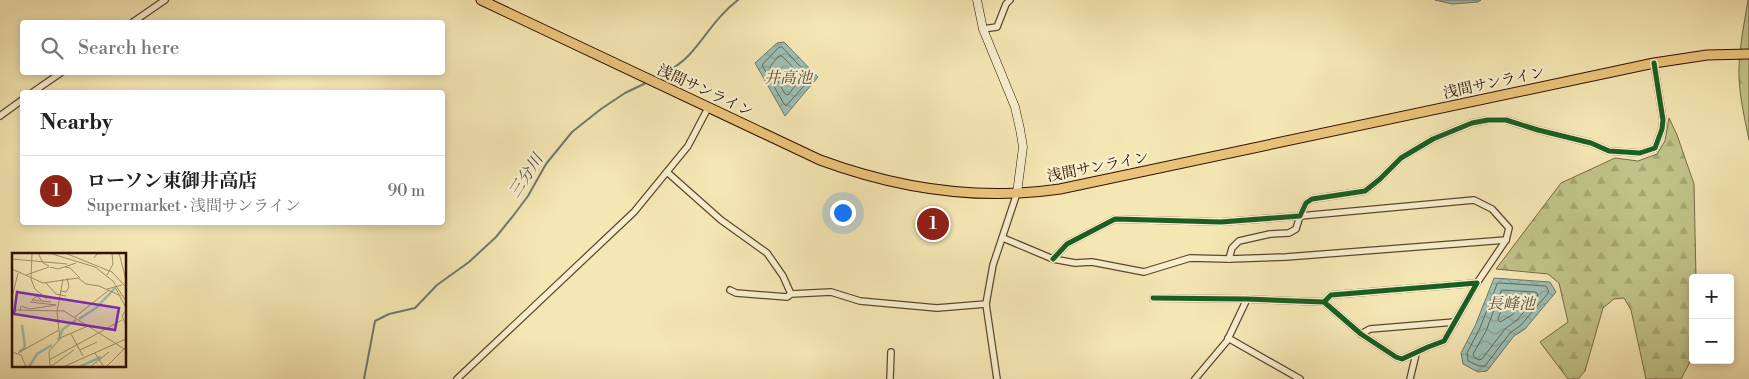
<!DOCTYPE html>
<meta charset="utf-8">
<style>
:root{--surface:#fff;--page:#f2f2f2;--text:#222;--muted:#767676;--line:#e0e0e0;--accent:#8f2418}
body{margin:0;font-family:"Libre Bodoni","Noto Serif JP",serif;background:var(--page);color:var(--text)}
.controls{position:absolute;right:15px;bottom:15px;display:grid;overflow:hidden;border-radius:5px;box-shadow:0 2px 8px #0003}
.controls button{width:45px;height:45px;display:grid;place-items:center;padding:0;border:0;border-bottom:1px solid var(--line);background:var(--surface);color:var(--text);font:25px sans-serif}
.you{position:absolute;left:842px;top:212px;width:18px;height:18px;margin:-12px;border:4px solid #fff;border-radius:50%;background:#1a73e8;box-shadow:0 0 0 8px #1a73e833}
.badge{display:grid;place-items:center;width:32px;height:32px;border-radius:50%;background:var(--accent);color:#fff;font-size:16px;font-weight:700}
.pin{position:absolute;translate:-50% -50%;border:2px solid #fff;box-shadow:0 1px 5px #0006}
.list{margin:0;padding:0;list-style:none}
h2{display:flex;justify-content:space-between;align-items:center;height:65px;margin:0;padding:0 20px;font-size:21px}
h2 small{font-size:16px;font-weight:400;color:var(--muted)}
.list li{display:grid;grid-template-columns:32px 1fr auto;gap:15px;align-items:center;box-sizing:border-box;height:70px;padding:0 20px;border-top:1px solid var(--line)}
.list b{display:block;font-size:19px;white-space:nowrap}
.list p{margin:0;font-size:16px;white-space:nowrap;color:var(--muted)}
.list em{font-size:16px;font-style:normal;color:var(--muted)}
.icon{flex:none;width:28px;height:28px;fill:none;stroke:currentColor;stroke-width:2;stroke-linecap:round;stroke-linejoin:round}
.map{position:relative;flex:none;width:1749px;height:379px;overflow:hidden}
.search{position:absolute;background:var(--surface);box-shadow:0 2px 8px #0003;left:20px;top:20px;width:425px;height:55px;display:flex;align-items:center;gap:12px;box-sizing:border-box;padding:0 18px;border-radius:5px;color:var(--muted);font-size:19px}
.panel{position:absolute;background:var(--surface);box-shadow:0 2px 8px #0003;left:20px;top:90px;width:425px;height:135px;border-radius:5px}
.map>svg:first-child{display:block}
.forest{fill:url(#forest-firs);stroke:#786a45}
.water{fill:url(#water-waves);stroke:#71796c}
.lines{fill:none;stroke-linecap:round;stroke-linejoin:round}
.shore{stroke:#66685a;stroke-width:1}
.stream{stroke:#71796c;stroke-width:2}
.street-casing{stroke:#60462e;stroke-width:8}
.secondary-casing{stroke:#2e1001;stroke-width:9}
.primary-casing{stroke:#2e1001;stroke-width:11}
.street{stroke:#f8efce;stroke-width:5.5}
.secondary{stroke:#f8efce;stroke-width:8}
.primary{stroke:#eac47a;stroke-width:9}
.cycleway-casing{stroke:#f8efce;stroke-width:8}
.cycleway{stroke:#1b5e20;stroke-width:5}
.labels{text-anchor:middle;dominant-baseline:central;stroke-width:4.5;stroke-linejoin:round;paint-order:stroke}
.street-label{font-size:15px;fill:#2e1001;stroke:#f8efce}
.water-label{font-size:16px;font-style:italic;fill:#554d3f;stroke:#f8efce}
.inset-river{fill:none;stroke:#9dbfb3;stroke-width:2.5}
.inset-road{fill:none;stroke:#a5916c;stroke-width:1}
.view{fill:#7b2cbf;fill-opacity:0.15;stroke:#7b2cbf;stroke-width:2.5}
.inset-edge{fill:none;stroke:#2e1001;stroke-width:2.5}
</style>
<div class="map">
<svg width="1749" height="379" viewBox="0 0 1749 379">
<defs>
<pattern id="forest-firs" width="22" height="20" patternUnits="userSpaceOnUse" patternTransform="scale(1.25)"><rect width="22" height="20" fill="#c1c489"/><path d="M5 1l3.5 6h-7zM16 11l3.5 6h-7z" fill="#a6a774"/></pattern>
<pattern id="water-waves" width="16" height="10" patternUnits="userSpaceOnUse" patternTransform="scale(1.25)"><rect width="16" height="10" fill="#9dbfb3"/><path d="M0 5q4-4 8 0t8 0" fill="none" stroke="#88a398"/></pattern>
</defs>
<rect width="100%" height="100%" fill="#f5e7b4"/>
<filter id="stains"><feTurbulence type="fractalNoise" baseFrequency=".004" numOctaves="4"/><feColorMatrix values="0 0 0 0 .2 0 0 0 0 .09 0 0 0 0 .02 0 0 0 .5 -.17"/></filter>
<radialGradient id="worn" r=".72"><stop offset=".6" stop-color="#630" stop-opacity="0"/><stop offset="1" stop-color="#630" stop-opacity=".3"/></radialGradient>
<g class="forest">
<path d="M1748,0H1749V140C1745,120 1740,99 1739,78C1738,53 1744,25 1748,0Z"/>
<path d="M1669,118L1677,135L1694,184L1696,278H1693V356L1681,379H1646L1631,310L1624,298L1614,299L1603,308L1585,371L1578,379H1568L1540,342L1568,322L1559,283L1548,274L1496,269L1561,183L1615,158L1638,161L1657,154L1665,141Z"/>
</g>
<g class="water">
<path d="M1435,0H1481L1478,2L1452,4Z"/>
<path d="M784,42L818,77L785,116L755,63L777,43Z"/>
<path d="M1494,278L1550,282L1556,292L1525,329L1514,336L1487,371L1478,372L1463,364L1461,353L1475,326Z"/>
</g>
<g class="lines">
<g class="shore">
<path d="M782,47L811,78L786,106L784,104L762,65L778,48Z"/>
<path d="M779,56H782L802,77L788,95L785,94L770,67Z"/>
<path d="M1500,283L1546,286L1549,292L1521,325L1510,333L1485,366H1479L1468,361L1467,353L1480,328L1497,284Z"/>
<path d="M1502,290L1536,292L1538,295L1517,320L1505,329L1482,359L1479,360L1474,357L1473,354L1486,331Z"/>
<path d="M1508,297L1521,298L1523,302L1512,315L1500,322L1498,319Z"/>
</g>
<g class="stream">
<path d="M654,79C667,72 680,65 690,54C706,36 718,15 738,0"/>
<path d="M364,379L375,321L389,314L415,308L437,285L469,262L496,237L513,216L528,196L546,164L572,132L601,109L625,93L648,82"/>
</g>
<g class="street-casing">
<g id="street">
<path d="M133,22L165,0"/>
<path d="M983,29L997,27L1006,4L1010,0"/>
<path d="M33,92L62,72"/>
<path d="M0,116L22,100"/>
<path d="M667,172L721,220L767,253L783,276L791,294"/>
<path d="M1003,238L1053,259L1075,263L1092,262L1144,272L1190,258L1229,259L1286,257L1506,240"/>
<path d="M1053,259L1067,244L1115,219L1221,222L1300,216L1306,203L1312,199L1365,191L1380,179L1401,158L1433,139L1472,123L1488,120H1506L1538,130L1591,143L1609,151L1640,153L1655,148L1662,129L1663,120L1654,63"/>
<path d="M1229,259L1232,248L1239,241L1270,234L1289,233L1296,229L1300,216L1474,200L1492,209L1509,228L1506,240L1477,283"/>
<path d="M730,290L736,293L787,297L791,294L831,292L860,301L937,308L986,304"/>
<path d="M1153,298L1247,299L1324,302L1361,334L1396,357L1402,359L1428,347L1444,341L1477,283L1331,295L1324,302"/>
<path d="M1361,334L1370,329L1455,322"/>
<path d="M1228,338L1300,379"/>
<path d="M457,379L634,212L688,146L708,108"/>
<path d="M890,379L891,352"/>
<path d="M997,379L986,304L993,265L1017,193"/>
<path d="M1195,379L1227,341L1247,299"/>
<path d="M1410,379L1416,354"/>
</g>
</g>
<g class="secondary-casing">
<path id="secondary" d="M977,0L983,29L1015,107L1020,129L1023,147L1017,193"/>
</g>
<g class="primary-casing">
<path id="primary" d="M481,0L820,160C896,188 979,201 1060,189L1654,63L1707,55L1749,54"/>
</g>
<use href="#street" class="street"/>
<use href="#secondary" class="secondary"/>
<use href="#primary" class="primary"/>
<g class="cycleway-casing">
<g id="cycleway">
<path d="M1053,259L1067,244L1115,219L1221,222L1300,216L1306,203L1312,199L1365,191L1380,179L1401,158L1433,139L1472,123L1488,120H1506L1538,130L1591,143L1609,151L1640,153L1655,148L1662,129L1663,120L1654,63"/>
<path d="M1153,298L1247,299L1324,302L1361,334L1396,357L1402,359L1428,347L1444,341L1477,283L1331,295L1324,302"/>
</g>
</g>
<use href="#cycleway" class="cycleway"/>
</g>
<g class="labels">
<g class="street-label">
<text transform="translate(1494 83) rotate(-12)">浅間サンライン</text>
<text transform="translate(705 91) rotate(25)">浅間サンライン</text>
<text transform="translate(1098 167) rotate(-11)">浅間サンライン</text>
</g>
<g class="water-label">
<text x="788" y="78">井高池</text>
<text transform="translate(526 176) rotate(-57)">三分川</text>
<text x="1511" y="304">長峰池</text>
</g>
</g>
<g transform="translate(12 253)">
<rect width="114" height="114" fill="#f5e7b4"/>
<path class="inset-river" d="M67,66L84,55L103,35M46,87L51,76L64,67M7,99L13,94L10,72M17,114L25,101L40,92M67,114L89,104"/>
<path class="inset-road" d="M20,0L19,26L23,36L35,46M26,0L31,10L37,13M37,0L83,14L101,28L114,48M53,0L100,19L114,34M107,0L114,27M82,5L85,1L95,0M0,6L55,11M38,14L46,16L64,10M53,14L58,15L68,25M0,16L31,30L66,25L74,31L87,33L109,43M14,22L37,14M95,22L101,11L100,0M34,30L44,41L54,43M103,34L113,53M95,36L110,32M49,38L54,39L57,34L55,25M0,44L6,20M29,47L25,43L20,47L39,49M18,49L44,52M0,57L52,58L114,97M114,57L110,63L114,72M8,58L9,53L18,56L44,52M63,64L97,37M59,81L71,103M48,85L76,73M68,97L85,89M0,99L9,102L14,114M6,100L47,77M83,100L92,114M37,107L110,67M38,114L37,98L48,86L45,59L51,26M38,114L62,97M51,114L114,86M78,114L97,99M94,114L113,95"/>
<path class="view" d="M5,39L107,55L103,77L2,61Z"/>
<rect width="114" height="114" class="inset-edge"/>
</g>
<rect width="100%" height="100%" filter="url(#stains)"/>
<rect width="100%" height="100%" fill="url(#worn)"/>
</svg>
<div class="controls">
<button>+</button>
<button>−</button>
</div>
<div class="you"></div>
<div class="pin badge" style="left:933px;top:224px">1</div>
<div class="search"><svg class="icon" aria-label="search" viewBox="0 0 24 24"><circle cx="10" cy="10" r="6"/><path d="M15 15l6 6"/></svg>Search here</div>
<section class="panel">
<h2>Nearby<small></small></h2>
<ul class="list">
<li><span class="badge">1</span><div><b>ローソン東御井高店</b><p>Supermarket · 浅間サンライン</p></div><em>90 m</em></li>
</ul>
</section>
</div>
